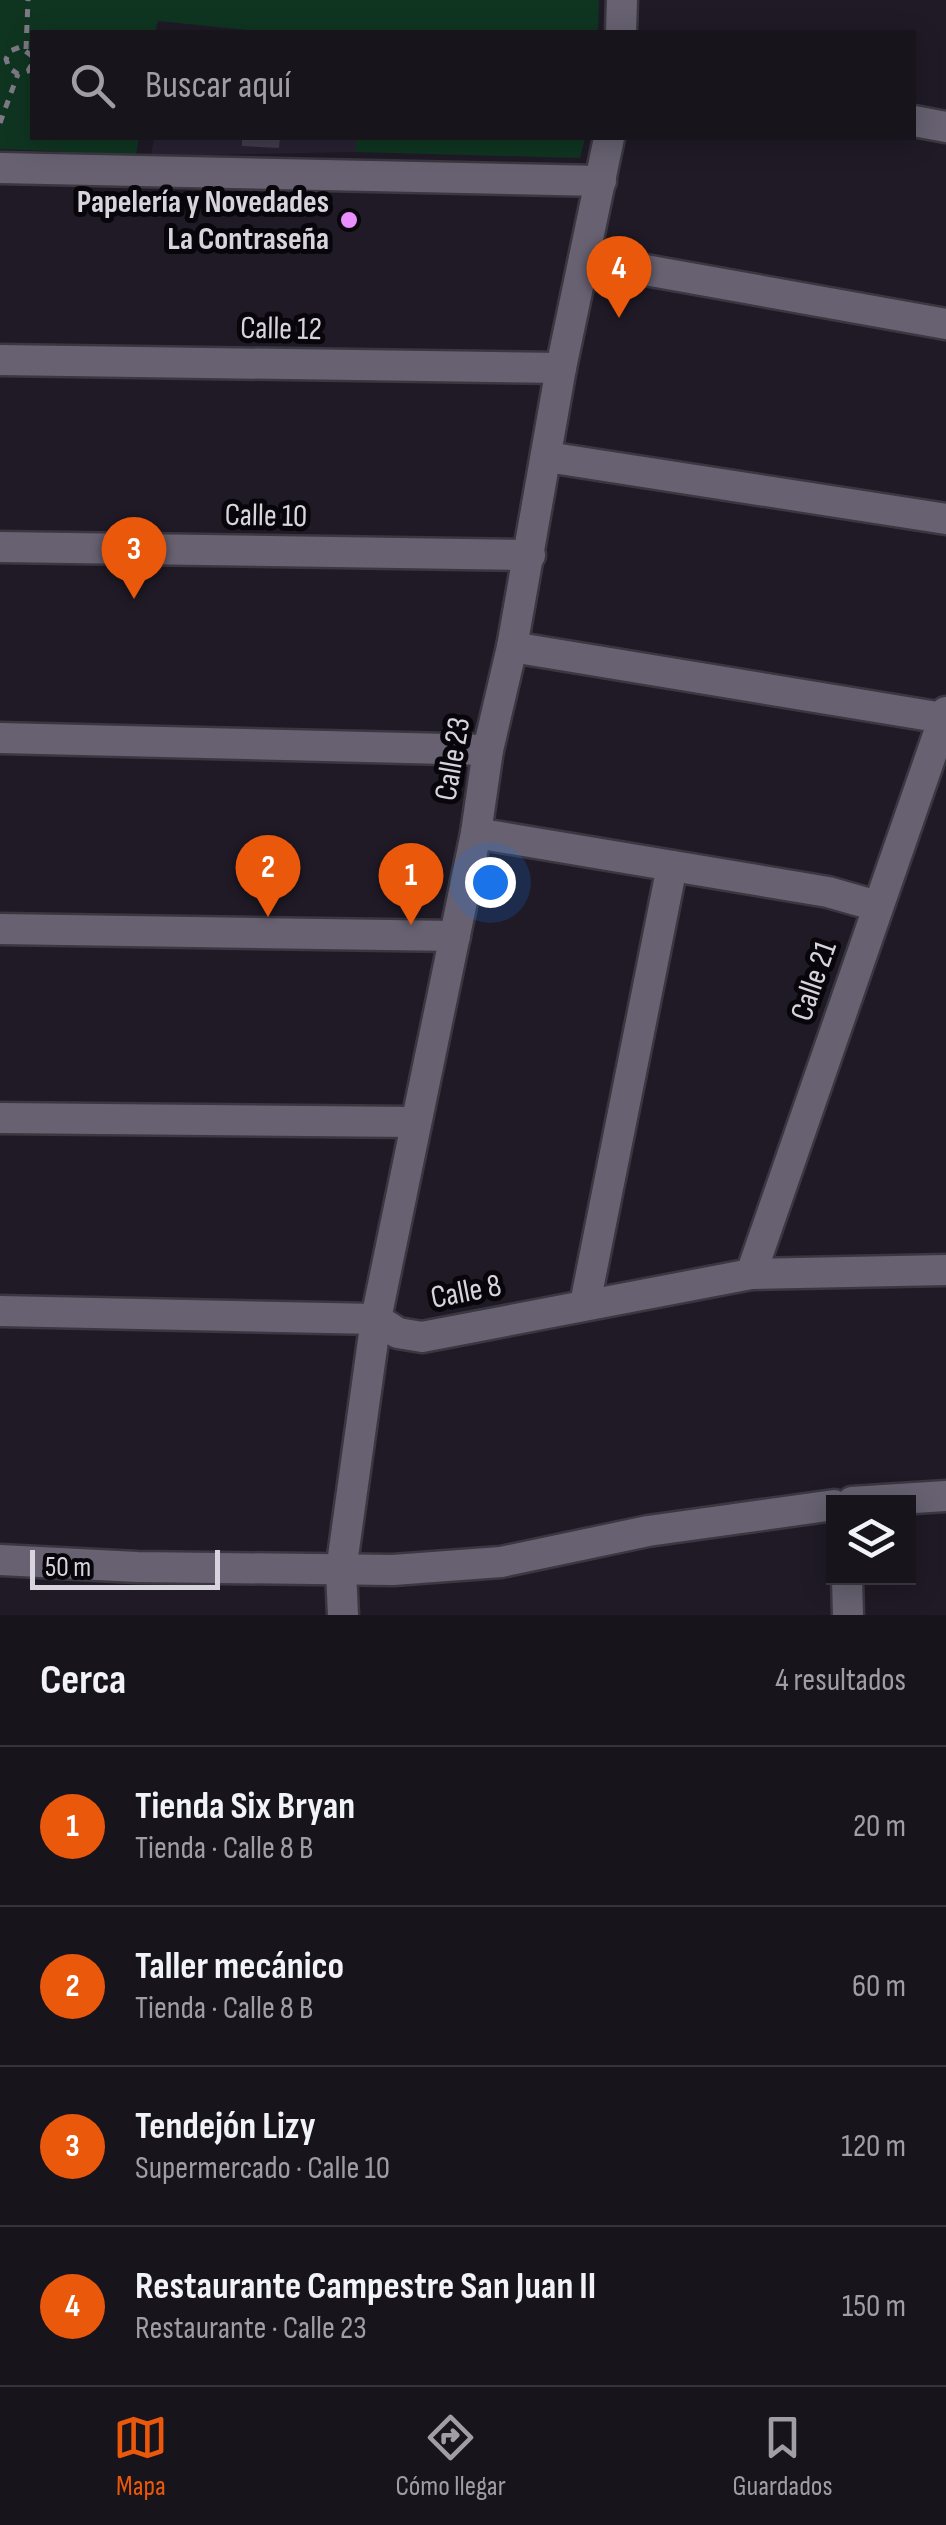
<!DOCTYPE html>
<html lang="es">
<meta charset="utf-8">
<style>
:root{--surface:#17141c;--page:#242129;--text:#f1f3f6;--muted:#9e9ea3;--line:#36333b;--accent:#ea580c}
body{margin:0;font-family:"Sofia Sans Condensed",sans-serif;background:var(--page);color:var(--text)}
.controls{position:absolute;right:30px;bottom:30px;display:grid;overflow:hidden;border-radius:0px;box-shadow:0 5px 25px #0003}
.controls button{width:90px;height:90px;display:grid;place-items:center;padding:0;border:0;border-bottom:2px solid var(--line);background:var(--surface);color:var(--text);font:50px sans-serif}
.scale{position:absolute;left:30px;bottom:25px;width:190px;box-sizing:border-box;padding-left:10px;border:5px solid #d7d4dd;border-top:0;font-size:28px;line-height:35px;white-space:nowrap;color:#d7d4dd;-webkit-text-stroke:8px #08060b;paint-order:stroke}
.you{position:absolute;left:490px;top:882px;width:35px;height:35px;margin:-25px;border:8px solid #fff;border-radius:50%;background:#1a73e8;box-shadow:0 0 0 15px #1a73e833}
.badge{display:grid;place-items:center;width:65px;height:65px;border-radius:50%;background:var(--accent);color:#fff;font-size:32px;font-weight:700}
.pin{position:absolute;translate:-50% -82px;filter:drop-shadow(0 2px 5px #0008)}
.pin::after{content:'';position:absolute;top:52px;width:35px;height:30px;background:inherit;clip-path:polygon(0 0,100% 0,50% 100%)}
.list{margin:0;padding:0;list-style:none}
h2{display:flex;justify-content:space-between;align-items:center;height:130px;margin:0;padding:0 40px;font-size:42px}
h2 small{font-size:32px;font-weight:400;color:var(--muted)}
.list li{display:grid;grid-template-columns:65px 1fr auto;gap:30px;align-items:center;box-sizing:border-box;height:160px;padding:0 40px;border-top:2px solid var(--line)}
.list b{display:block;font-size:38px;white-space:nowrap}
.list p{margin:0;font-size:32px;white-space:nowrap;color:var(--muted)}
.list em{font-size:32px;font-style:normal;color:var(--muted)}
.icon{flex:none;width:55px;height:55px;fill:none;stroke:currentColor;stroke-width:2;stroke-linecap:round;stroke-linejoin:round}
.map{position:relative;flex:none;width:946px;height:1615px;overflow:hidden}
.search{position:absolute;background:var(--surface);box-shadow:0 5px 25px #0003;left:30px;right:30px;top:30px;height:110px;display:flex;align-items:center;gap:25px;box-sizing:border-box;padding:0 35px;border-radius:0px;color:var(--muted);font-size:38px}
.sheet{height:770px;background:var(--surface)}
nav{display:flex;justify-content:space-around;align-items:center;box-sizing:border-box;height:140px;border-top:2px solid var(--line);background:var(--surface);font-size:28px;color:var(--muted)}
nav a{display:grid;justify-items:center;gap:5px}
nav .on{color:var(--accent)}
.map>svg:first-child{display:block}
.built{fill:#282133}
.green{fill:#0f3521}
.building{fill:#403c4a}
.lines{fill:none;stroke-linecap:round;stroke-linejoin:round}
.minor-casing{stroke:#3a3740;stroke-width:35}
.path{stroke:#7e7a85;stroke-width:5;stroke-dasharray:8 8;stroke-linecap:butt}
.minor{stroke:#676171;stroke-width:30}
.poi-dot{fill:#ea8dfc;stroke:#08060b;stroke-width:4}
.labels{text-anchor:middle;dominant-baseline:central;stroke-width:10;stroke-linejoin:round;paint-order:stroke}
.poi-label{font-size:32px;font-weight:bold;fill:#d7d4dd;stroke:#08060b;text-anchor:end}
.street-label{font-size:32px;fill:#d7d4dd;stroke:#08060b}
</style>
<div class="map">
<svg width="946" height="1615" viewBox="0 0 946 1615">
<rect width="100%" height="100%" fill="#1f1a26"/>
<path class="built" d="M154,138H356V152L151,156Z"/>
<g class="green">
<path d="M0,0H599L598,32H266L158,21L155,32H32V138H139L136,155L0,149Z"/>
<path d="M356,138H585L580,158L356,152Z"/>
</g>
<path class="building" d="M242,138H280L279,148L242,146Z"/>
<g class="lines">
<g class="minor-casing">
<g id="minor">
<path d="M621,32L622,0"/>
<path d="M914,121L946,127"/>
<path d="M0,168L601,181"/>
<path d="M584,259L946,324"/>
<path d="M0,360L561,368"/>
<path d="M547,457L946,519"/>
<path d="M0,547L530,555"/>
<path d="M512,647L943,718"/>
<path d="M0,738L488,750"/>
<path d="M476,833L828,892L877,906"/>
<path d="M0,929L455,936"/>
<path d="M0,1118L413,1122"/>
<path d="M751,1274L946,712"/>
<path d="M585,1304L672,866"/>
<path d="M0,1311L376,1319L398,1333L422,1337L751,1274L946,1270"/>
<path d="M852,1502L946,1496"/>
<path d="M0,1560L137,1567L393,1570L501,1562L648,1531L834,1505"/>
<path d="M847,1578L848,1615"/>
<path d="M343,1615L341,1571L376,1319L476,833L488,750L512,647L561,368L609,138"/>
</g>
</g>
<g class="path">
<path d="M26,49L28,0"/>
<path d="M32,56L20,47L10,51L6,59L9,68L18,74L28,71L32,64"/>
<path d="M0,123L18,74"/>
</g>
<use href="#minor" class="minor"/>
</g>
<circle class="poi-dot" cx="349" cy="220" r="10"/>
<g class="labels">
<g class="poi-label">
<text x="329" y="202">Papelería y Novedades<tspan x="329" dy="37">La Contraseña</tspan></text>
</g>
<g class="street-label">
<text transform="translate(281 329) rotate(1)">Calle 12</text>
<text transform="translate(266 516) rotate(1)">Calle 10</text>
<text transform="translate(453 759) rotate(-80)">Calle 23</text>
<text transform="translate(814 981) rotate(-71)">Calle 21</text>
<text transform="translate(466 1292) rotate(-11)">Calle 8</text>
</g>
</g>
</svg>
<div class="controls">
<button><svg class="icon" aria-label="layers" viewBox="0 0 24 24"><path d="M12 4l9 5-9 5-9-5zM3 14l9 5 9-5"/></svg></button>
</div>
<div class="scale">50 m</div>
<div class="you"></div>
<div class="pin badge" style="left:411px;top:925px">1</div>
<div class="pin badge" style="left:268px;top:917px">2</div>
<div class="pin badge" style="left:134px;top:599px">3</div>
<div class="pin badge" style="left:619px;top:318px">4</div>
<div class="search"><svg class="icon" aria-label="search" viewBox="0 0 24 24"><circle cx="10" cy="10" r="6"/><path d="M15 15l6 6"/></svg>Buscar aquí</div>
</div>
<section class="sheet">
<h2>Cerca<small>4 resultados</small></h2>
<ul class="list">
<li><span class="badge">1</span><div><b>Tienda Six Bryan</b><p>Tienda · Calle 8 B</p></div><em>20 m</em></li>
<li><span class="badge">2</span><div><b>Taller mecánico</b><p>Tienda · Calle 8 B</p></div><em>60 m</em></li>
<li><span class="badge">3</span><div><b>Tendejón Lizy</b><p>Supermercado · Calle 10</p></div><em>120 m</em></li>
<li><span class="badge">4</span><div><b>Restaurante Campestre San Juan II</b><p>Restaurante · Calle 23</p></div><em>150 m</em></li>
</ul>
</section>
<nav>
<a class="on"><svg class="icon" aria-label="map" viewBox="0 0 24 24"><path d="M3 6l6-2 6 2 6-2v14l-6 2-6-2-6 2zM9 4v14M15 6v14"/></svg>Mapa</a>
<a><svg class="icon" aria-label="directions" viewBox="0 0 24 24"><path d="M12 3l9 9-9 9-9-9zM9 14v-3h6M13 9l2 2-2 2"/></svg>Cómo llegar</a>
<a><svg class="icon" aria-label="saved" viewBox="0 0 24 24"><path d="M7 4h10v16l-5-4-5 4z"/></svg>Guardados</a>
</nav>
